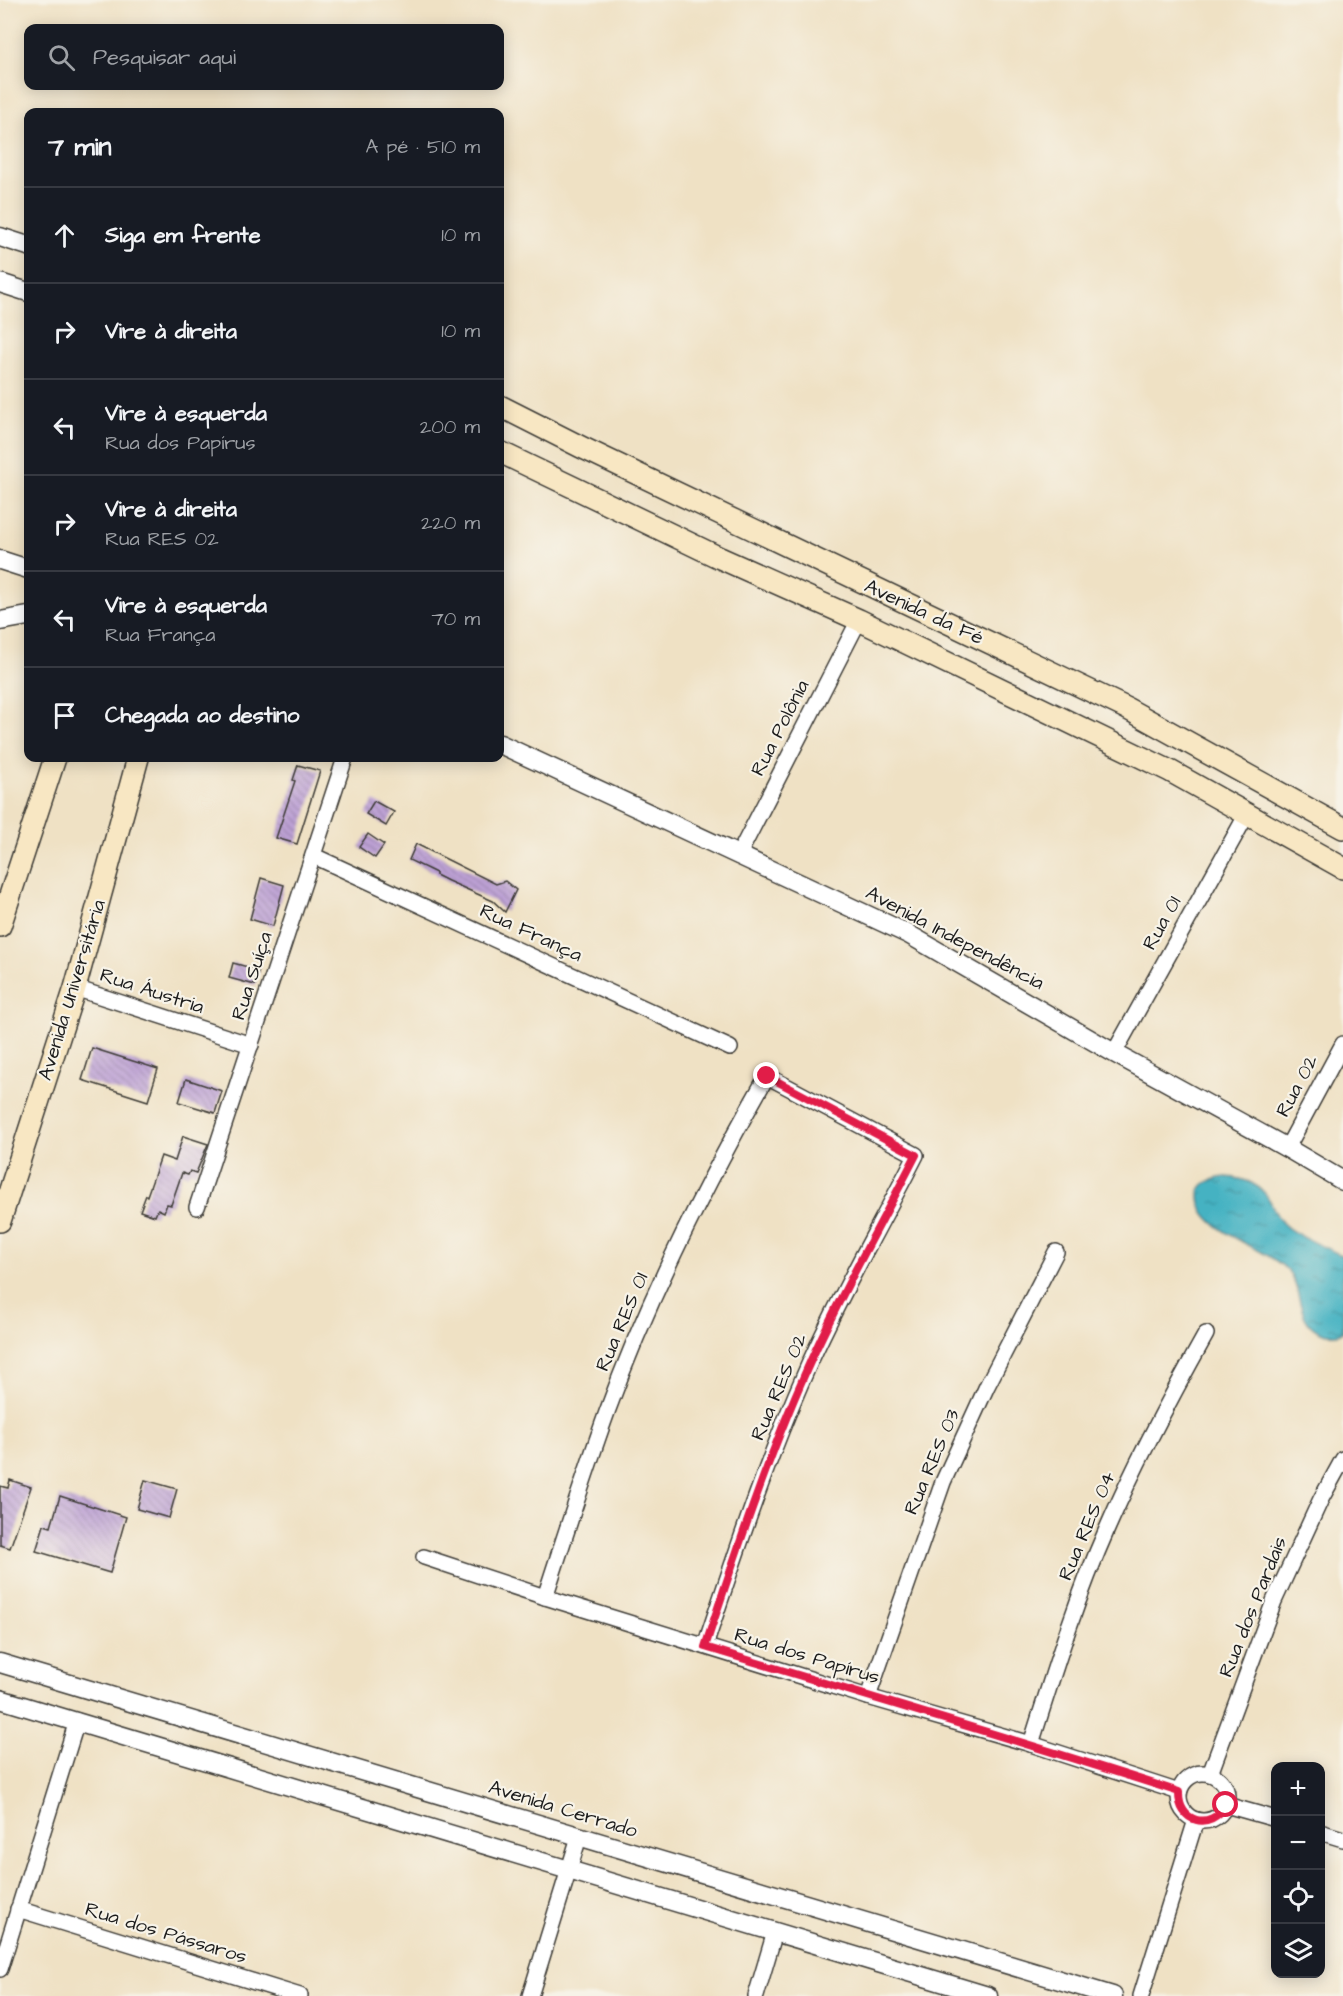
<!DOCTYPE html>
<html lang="pt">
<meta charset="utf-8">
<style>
:root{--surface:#171b24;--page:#242831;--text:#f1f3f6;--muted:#9ea1a6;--line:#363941}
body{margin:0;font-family:"Architects Daughter",sans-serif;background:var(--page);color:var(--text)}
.controls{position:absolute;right:18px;bottom:18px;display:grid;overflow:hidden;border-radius:12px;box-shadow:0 3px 15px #0003}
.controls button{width:54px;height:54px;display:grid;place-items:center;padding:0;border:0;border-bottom:2px solid var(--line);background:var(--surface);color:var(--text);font:30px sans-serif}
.stop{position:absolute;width:18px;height:18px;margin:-14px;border:4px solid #e11d48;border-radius:50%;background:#fff}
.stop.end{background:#e11d48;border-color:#fff;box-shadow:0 2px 6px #0008}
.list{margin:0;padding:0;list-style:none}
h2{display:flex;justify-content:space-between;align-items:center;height:78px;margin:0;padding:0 24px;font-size:26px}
h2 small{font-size:20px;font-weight:400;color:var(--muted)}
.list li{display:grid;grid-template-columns:39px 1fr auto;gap:18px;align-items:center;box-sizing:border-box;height:96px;padding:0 24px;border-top:2px solid var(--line)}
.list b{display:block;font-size:22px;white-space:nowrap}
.list p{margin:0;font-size:20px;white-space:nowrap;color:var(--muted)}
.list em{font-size:20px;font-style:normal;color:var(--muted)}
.icon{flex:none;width:33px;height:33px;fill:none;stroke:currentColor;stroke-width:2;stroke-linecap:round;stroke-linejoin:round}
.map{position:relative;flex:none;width:1343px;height:1996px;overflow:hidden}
.search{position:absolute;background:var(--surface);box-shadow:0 3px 15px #0003;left:24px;top:24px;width:480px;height:66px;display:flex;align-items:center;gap:15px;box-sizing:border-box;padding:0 21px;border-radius:12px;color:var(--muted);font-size:22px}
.panel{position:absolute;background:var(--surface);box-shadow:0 3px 15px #0003;left:24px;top:108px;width:480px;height:654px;border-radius:12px}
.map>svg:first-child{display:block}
.water{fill:url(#water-ripples);stroke:#30676f;stroke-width:1.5}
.building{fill:url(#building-back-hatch)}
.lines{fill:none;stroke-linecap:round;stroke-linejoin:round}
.minor-casing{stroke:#3c3a35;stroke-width:18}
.tertiary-casing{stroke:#3c3a35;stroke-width:21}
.secondary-casing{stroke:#3c3a35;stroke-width:24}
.minor{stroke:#fff;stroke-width:15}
.tertiary{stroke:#fff;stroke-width:18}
.secondary{stroke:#f8e7c3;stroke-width:21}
.route{stroke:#e11d48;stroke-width:8}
.labels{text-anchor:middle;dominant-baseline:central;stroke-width:4.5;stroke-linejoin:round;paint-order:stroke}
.street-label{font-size:20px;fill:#1c1c1c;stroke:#f7f3e8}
</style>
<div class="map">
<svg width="1343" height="1996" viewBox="0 0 1343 1996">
<defs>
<pattern id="water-ripples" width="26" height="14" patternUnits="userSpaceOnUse" patternTransform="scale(1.5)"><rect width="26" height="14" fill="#45b2c2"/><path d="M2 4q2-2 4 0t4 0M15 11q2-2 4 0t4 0" fill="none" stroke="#39909d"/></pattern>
<pattern id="building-back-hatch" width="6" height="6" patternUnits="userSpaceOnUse" patternTransform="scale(1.5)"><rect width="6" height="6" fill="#bda1d5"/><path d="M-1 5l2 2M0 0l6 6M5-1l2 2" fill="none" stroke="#9982ac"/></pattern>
</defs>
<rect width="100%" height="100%" fill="#f7f3e8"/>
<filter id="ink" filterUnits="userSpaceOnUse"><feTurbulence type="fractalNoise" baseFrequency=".0167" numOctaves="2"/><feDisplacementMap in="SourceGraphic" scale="12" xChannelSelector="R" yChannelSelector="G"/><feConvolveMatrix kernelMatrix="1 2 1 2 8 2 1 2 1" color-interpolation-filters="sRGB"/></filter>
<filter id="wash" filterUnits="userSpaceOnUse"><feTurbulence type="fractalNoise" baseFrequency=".008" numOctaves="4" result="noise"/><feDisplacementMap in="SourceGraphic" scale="24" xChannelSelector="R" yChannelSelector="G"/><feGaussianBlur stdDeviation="1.35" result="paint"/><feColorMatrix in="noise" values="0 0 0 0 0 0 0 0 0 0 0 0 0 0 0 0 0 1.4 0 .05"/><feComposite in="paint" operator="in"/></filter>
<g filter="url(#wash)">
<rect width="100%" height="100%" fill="#efe1c4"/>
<path class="water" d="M1226,1177C1244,1178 1261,1184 1270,1201C1275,1211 1278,1221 1288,1228C1305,1240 1325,1247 1343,1256V1332C1336,1335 1328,1335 1321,1332C1294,1321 1304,1288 1287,1270C1266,1247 1199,1232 1199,1196C1199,1182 1215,1178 1226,1177Z"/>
<g id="blocks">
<g class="building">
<path d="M298,765L320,771L297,844L276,838L295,781L293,780Z"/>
<path d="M374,801L394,812L386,826L366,814Z"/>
<path d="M368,834L384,845L375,858L359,847Z"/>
<path d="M416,844L496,884L505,881L516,890L505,912L493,901L448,881L436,875V873L409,860Z"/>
<path d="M261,878L284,885L273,926L250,919Z"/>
<path d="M233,963L259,970L255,985L229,978Z"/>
<path d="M92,1048L158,1069L148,1101L82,1080Z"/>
<path d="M186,1079L222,1091L215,1113L179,1102Z"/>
<path d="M183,1136L208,1144L196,1173L190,1171L188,1175L182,1173L171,1205L167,1204L164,1212L158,1209L155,1216L140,1211L146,1195L147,1196L161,1156L175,1161Z"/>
<path d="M10,1480L31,1487L10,1548L0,1545V1486L8,1488Z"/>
<path d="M145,1480L177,1489L169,1518L137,1509Z"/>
<path d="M60,1496L126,1517L110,1573L36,1551L44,1525L51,1527Z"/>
</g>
</g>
</g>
<g filter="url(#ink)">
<use href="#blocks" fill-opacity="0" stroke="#3c3a35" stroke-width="1.5"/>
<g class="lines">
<g class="minor-casing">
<g id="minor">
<path d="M314,856L730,1048"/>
<path d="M738,856L859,620"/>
<path d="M75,988L251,1045"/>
<path d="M1114,1053L1247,814"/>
<path d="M1287,1148L1343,1044"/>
<path d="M197,1207L345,758"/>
<path d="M424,1557L545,1597L868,1697L1031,1744L1179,1792"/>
<path d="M545,1597C565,1536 585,1473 607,1412C649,1296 706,1183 767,1076L916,1155C880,1226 839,1296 807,1369C767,1459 736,1553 705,1646"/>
<path d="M868,1697L943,1482L987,1386L1056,1252"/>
<path d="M1031,1744C1054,1671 1076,1599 1107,1529C1136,1462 1170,1398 1206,1334"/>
<circle cx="1203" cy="1797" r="24"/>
<path d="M1210,1774L1274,1601L1321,1499L1343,1459"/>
<path d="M1226,1805L1276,1819"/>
<path d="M1320,1832L1343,1839"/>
<path d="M18,1909L300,1996"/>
<path d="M0,1969L77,1721"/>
<path d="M530,1996L579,1837"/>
<path d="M756,1996L775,1932"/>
<path d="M1141,1996L1196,1820"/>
</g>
</g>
<g class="tertiary-casing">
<g id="tertiary">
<path d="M0,237L28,246"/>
<path d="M0,283L28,292"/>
<path d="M0,560L28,569"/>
<path d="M0,621L28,616"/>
<path d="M500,744L908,934L1114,1053L1287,1148L1343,1181"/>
<path d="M0,1663L1113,1996"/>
<path d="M0,1699L988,1996"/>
</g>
</g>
<g class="secondary-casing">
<g id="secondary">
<path d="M500,406L581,447L1126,708L1343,828"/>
<path d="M500,452L720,558L859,620L1170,771L1343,868"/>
<path d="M0,926L55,758"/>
<path d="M0,1221L75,988L138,758"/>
</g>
</g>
<use href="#minor" class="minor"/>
<use href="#tertiary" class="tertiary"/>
<use href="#secondary" class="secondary"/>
</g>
</g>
<g class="lines" filter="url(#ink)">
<path class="route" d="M767,1076L916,1155C880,1226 839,1296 807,1369C767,1459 736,1553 705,1647C863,1695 1022,1741 1179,1792C1178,1823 1210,1831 1226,1805"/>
</g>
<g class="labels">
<g class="street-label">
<text transform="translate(924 612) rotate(25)">Avenida da Fé</text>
<text transform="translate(780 728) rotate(-63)">Rua Polônia</text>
<text transform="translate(1162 923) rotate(-61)">Rua 01</text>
<text transform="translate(531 933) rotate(25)">Rua França</text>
<text transform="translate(955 938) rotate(28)">Avenida Independência</text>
<text transform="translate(252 976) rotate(-72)">Rua Suíça</text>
<text transform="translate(72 990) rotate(-73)">Avenida Universitária</text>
<text transform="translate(152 991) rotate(18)">Rua Áustria</text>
<text transform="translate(1297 1086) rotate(-62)">Rua 02</text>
<text transform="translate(622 1322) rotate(-67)">Rua RES 01</text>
<text transform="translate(779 1387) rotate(-67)">Rua RES 02</text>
<text transform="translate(932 1462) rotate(-67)">Rua RES 03</text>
<text transform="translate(1087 1526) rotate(-67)">Rua RES 04</text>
<text transform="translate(1253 1607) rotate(-68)">Rua dos Pardais</text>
<text transform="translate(807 1656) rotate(17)">Rua dos Papírus</text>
<text transform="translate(563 1809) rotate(17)">Avenida Cerrado</text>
<text transform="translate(166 1933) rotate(17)">Rua dos Pássaros</text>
</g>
</g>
</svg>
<div class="controls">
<button>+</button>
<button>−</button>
<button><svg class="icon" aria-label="locate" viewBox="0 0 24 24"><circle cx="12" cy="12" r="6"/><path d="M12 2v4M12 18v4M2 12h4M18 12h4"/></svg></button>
<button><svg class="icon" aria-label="layers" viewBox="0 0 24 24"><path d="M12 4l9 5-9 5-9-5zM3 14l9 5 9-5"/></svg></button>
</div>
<div class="stop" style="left:1226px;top:1805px"></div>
<div class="stop end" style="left:767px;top:1076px"></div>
<div class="search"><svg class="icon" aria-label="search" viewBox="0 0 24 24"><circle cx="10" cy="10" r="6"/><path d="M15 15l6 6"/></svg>Pesquisar aqui</div>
<section class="panel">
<h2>7 min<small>A pé · 510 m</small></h2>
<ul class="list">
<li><svg class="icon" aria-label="ahead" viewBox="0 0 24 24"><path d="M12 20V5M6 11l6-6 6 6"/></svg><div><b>Siga em frente</b></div><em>10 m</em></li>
<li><svg class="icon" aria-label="right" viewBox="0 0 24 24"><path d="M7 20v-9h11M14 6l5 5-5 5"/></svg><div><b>Vire à direita</b></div><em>10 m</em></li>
<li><svg class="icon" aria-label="left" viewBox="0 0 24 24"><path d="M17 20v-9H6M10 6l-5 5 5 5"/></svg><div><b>Vire à esquerda</b><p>Rua dos Papírus</p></div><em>200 m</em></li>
<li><svg class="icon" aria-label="right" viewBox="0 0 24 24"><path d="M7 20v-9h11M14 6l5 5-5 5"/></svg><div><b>Vire à direita</b><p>Rua RES 02</p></div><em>220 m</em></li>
<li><svg class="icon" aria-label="left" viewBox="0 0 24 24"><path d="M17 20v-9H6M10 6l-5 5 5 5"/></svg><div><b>Vire à esquerda</b><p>Rua França</p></div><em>70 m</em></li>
<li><svg class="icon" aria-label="arrive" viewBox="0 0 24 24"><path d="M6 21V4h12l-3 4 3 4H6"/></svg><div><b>Chegada ao destino</b></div></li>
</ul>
</section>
</div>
